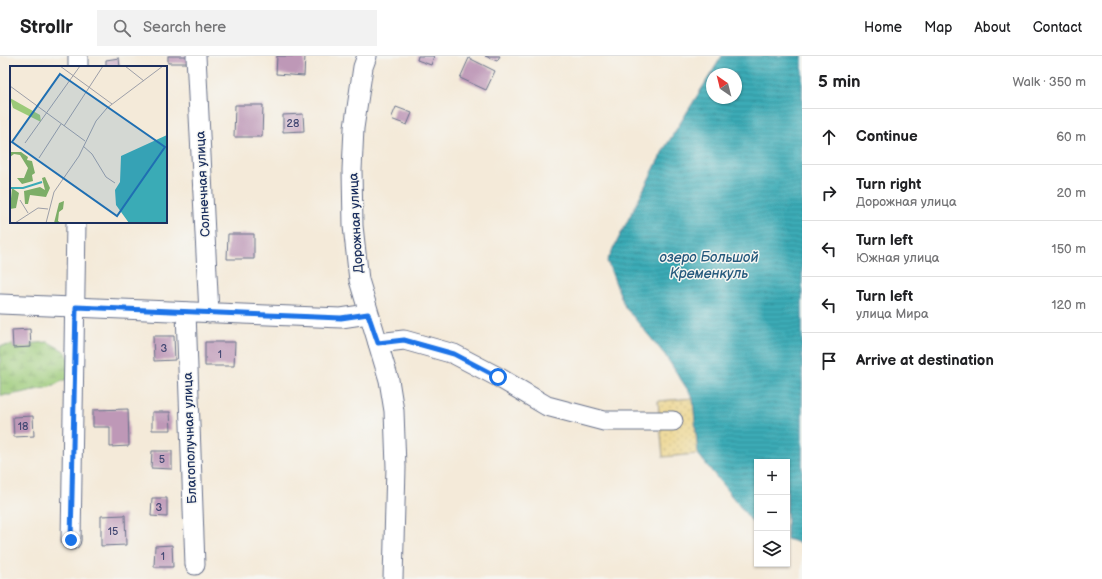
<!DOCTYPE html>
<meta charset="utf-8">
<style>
:root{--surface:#fff;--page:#f2f2f2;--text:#202124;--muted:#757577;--line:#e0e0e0}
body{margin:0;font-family:"Balsamiq Sans",sans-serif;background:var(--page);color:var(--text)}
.controls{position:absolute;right:12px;bottom:12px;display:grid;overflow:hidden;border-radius:0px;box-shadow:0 1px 3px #0004}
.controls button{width:36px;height:36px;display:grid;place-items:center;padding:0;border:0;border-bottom:1px solid var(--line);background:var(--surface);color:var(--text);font:20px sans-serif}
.compass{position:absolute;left:706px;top:12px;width:36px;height:36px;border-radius:50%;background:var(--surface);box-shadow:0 1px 3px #0004;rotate:325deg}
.stop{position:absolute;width:12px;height:12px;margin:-9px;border:3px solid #1a73e8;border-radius:50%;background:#fff}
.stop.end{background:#1a73e8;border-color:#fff;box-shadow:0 1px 4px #0008}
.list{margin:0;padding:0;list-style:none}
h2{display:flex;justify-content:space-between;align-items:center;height:52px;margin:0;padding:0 16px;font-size:17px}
h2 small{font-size:13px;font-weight:400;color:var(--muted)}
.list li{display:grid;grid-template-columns:26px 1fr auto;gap:12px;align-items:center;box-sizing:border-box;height:56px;padding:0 16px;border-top:1px solid var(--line)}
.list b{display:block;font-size:15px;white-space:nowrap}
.list p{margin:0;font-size:13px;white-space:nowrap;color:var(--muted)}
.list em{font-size:13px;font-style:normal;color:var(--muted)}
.icon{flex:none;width:22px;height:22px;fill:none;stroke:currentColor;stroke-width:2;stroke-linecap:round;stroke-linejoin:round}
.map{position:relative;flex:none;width:802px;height:523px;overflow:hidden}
header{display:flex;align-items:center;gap:24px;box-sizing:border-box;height:56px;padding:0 20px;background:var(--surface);border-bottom:1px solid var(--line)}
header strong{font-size:19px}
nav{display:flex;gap:22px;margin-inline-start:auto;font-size:14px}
.search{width:280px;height:36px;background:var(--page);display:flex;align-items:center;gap:10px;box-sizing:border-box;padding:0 14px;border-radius:0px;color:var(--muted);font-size:15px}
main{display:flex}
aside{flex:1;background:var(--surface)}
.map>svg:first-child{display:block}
.wetland{fill:url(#wetland-marsh);stroke:#5c7c6b}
.sand{fill:url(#sand-dots);stroke:#84847e}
.water{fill:url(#water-rules);stroke:#2a6d8a;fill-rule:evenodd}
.building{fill:#be98b7}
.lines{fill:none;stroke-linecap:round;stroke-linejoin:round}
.minor-casing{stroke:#677089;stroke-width:21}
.minor{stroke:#fff;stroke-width:19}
.route{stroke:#1a73e8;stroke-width:5}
.labels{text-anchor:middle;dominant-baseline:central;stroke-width:3;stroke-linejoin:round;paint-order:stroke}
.number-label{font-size:11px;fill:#444974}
.street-label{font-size:13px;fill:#1b2f5e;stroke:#f6f6f2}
.water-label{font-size:14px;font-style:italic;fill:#265a7d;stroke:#f6f6f2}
.inset-river{fill:none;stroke:#3aabb6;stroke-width:2}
.inset-road{fill:none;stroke:#9d9fa8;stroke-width:1}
.view{fill:#1f6fb2;fill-opacity:0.15;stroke:#1f6fb2;stroke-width:2}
.inset-edge{fill:none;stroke:#1b2f5e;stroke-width:2}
</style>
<header>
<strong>Strollr</strong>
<div class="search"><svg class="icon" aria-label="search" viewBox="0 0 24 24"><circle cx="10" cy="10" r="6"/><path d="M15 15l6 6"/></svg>Search here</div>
<nav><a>Home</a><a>Map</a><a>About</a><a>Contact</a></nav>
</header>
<main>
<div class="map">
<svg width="802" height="523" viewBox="0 0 802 523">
<defs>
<pattern id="wetland-marsh" width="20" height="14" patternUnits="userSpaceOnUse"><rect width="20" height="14" fill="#9cca78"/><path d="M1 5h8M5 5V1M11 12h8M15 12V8" fill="none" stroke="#7ea466"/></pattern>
<pattern id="sand-dots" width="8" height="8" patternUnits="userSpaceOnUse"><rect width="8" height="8" fill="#eeda9e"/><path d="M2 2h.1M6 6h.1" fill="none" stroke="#ccbb8a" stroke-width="1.8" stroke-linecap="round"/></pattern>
<pattern id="water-rules" width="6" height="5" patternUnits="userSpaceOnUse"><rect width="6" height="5" fill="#3aabb6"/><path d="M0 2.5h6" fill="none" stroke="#308c97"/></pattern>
</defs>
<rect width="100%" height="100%" fill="#f6f6f2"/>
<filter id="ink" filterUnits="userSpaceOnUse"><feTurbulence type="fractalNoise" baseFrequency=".025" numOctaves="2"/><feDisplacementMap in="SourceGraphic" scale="8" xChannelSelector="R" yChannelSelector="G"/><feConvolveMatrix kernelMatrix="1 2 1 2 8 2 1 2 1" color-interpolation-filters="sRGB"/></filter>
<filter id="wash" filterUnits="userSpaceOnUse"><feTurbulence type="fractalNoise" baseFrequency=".012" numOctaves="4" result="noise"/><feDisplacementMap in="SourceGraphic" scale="16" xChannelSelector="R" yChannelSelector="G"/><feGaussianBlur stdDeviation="0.9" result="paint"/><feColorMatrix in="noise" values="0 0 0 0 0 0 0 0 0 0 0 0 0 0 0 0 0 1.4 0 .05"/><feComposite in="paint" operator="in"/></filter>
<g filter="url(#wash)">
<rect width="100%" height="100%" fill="#f4ead9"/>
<path class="wetland" d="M48,286L66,296L75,319L50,331L10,339H0V290Z"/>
<path class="sand" d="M693,342L698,398L663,401L658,345Z"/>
<path class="water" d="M722,0H802V488L787,483V406H757V472L698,398L693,342L665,299L625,251L607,205L664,93ZM712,18H736V42H712Z"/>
<g id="blocks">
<g class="building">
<rect x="168" y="0" width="21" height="7"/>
<path d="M277,0H305L304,20L276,18Z"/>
<path d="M418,0H434L431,9L417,4Z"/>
<path d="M485,0H500L497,5Z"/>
<path d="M119,2L120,11H106V4Z"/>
<path d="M469,2L495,15L486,34L460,22Z"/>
<path d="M235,49H263L262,81H234Z"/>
<path d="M396,51L412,57L407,69L391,63Z"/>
<path d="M303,58L304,75L283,76V59Z"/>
<path d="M228,178H254V203H227Z"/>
<path d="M30,273L31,291L13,292L12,274Z"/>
<path d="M153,280H174L175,304L154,305Z"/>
<path d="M205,286H235L234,310H205Z"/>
<path d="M128,353L129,390L110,391V371H93V354Z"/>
<path d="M152,356H170L171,374H152Z"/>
<path d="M33,360L34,380L14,381L13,361Z"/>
<path d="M152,395H172V413L151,412Z"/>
<path d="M152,442H167V461L151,460Z"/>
<path d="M125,459L126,489L101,490V460Z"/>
<path d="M172,489L173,511H154L155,490Z"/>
</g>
</g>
</g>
<g filter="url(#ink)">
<use href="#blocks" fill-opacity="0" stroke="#677089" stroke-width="1"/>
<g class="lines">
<g class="minor-casing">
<g id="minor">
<path d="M196,0L209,257"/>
<path d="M367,0L363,11L354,72L352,114L353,170L359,224L389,324L394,355L396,411L393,523"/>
<path d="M78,11V0"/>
<path d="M0,248L341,262L368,258"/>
<path d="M186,256L195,509"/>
<path d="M378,287L404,284L454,298L498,321L547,350L604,365H673"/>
<path d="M71,484L76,166"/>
</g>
</g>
<use href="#minor" class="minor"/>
</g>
</g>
<g class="lines" filter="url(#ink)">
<path class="route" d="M71,484L76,251L341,262L368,258L378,287L404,284L454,298L498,321"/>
</g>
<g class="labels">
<g class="number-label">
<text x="293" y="67">28</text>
<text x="164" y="292">3</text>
<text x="220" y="298">1</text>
<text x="23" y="370">18</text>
<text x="162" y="403">5</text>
<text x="159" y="451">3</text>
<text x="113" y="475">15</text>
<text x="163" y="500">1</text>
</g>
<g class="street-label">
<text transform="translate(203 128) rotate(-93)">Солнечная улица</text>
<text transform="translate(356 167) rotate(-93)">Дорожная улица</text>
<text transform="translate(190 382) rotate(-92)">Благополучная улица</text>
</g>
<g class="water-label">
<text x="709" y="201">озеро Большой<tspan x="709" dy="16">Кременкуль</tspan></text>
</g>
</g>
<g transform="translate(10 10)">
<rect width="157" height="157" fill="#f4ead9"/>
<path d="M0,86H11L18,91L17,94L22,95L25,107L22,109L23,115L12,118L7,112H14L18,102L10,89L4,88L0,91ZM35,111L40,122L36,131L20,129L18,138H15L14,125L30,121L35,124L32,112ZM2,122L9,127L6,142L0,143ZM54,135L53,143L49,146L48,155L51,157H44L49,137Z" fill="#7dae68"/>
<path d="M0,32L30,49L31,56L3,42Z" fill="#9cca78"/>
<path d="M157,69V157H119L106,139L105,124L110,116L111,90Z" fill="#3aabb6"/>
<path class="inset-river" d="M0,122H13L32,116"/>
<path class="inset-road" d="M50,0L102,38M115,0L134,15M0,20L75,75M54,60L93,0M15,77L70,0M73,80L82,88L96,111L105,117M29,92L51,58M10,134L18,147M5,157L28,142L38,143M36,157L44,126L69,90L86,55L97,42L153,0"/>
<path class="view" d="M50,8L155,81L107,150L2,76Z"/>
<rect width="157" height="157" class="inset-edge"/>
</g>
</svg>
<div class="controls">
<button>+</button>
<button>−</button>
<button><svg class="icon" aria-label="layers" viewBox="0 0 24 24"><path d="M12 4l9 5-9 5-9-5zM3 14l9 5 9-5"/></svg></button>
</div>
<svg class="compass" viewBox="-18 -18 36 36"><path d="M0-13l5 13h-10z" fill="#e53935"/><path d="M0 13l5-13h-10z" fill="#757577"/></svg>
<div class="stop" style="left:498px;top:321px"></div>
<div class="stop end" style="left:71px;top:484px"></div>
</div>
<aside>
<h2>5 min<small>Walk · 350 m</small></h2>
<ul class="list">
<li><svg class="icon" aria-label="ahead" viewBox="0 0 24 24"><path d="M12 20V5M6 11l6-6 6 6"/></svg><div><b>Continue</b></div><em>60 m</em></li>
<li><svg class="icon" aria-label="right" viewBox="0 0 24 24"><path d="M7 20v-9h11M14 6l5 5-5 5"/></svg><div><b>Turn right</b><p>Дорожная улица</p></div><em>20 m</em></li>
<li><svg class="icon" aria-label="left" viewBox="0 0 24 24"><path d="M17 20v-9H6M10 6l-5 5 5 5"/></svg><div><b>Turn left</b><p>Южная улица</p></div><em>150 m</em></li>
<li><svg class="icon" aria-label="left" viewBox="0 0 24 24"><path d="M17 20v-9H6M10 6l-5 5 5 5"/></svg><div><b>Turn left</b><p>улица Мира</p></div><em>120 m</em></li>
<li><svg class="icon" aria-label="arrive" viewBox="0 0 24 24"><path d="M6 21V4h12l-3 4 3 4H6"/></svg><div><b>Arrive at destination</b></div></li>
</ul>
</aside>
</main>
